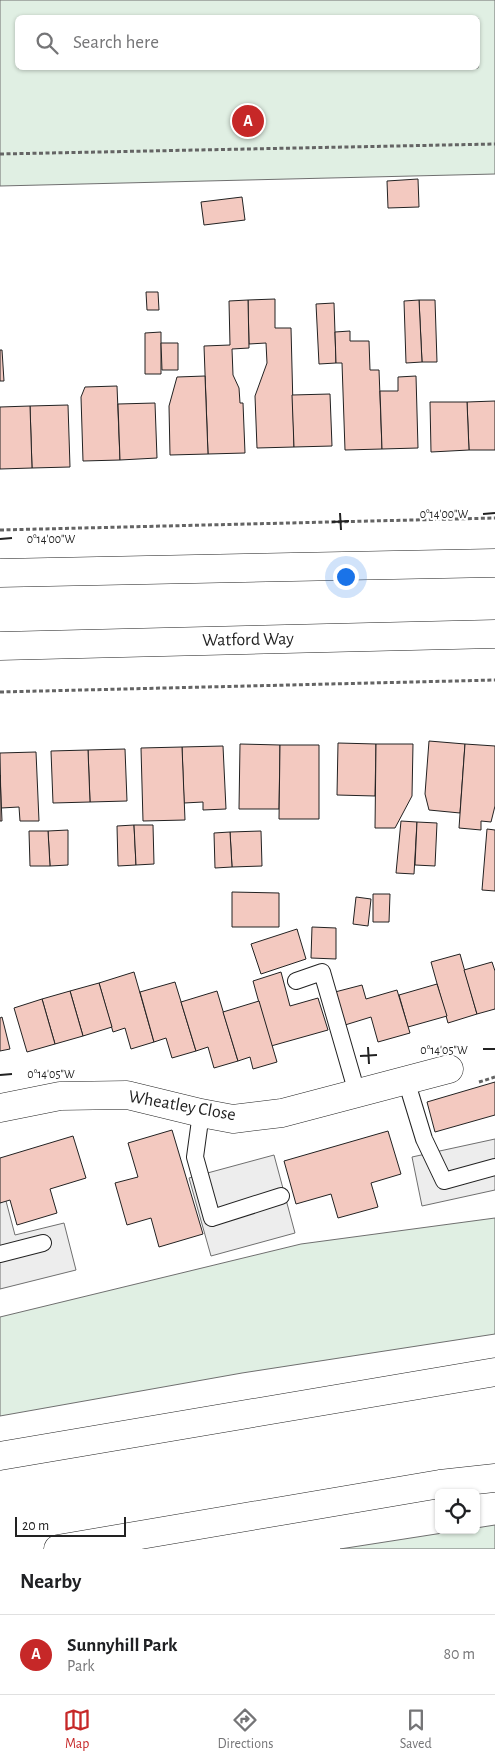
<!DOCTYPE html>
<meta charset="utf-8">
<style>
:root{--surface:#fff;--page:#f2f2f2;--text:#202124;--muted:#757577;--line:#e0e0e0;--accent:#c62828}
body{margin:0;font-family:"Alegreya Sans",sans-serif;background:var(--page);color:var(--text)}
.controls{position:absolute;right:15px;bottom:15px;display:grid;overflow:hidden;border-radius:8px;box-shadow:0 1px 4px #0004}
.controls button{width:45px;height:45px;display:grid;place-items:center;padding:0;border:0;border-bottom:1px solid var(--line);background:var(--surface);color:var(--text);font:25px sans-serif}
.scale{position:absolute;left:15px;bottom:12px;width:111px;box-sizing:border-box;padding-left:5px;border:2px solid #222;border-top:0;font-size:14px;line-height:18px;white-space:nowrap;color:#222;-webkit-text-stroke:4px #fff;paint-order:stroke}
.you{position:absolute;left:345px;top:576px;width:18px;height:18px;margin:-12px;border:4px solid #fff;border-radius:50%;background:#1a73e8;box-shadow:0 0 0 8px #1a73e833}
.badge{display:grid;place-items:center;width:32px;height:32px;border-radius:50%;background:var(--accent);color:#fff;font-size:16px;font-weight:700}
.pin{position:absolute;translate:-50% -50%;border:2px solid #fff;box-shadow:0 1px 5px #0006}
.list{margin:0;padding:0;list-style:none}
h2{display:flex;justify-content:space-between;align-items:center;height:65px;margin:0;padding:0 20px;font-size:21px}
h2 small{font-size:16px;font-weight:400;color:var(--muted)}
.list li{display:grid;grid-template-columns:32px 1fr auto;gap:15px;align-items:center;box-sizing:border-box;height:80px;padding:0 20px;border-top:1px solid var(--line)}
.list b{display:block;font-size:19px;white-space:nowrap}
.list p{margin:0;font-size:16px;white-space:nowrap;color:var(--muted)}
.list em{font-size:16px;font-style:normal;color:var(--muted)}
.icon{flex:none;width:28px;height:28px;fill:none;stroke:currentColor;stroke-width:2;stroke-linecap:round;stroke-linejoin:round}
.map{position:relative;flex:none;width:495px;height:1549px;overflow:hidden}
.search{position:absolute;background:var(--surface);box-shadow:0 1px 4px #0004;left:15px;right:15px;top:15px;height:55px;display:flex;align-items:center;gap:12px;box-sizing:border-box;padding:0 18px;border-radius:8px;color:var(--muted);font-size:19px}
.sheet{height:145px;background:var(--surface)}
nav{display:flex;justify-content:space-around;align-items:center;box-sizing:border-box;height:70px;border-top:1px solid var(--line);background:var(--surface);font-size:14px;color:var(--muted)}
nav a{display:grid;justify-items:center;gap:2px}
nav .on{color:var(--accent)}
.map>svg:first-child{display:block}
.green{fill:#e0efe3;stroke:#6f6f6f;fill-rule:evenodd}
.parking{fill:#ededed;stroke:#6f6f6f}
.building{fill:#f3c9c0;stroke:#222}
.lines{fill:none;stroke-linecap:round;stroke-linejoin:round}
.lane-casing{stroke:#222;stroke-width:18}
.street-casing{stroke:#222;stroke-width:29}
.highway-casing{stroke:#222;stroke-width:29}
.path{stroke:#646464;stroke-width:3;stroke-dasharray:4 2.5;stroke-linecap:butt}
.lane{stroke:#fff;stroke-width:16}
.street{stroke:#fff;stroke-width:28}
.highway{stroke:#fff;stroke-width:28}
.ticks{fill:none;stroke:#222;stroke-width:2}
.labels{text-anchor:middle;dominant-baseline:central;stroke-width:4;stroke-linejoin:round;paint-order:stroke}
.street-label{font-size:18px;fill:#222;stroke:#fff}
.ticks-label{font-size:12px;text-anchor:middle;fill:#222;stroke:#fff;stroke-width:4;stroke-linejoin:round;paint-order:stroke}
</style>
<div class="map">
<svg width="495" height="1549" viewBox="0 0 495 1549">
<rect width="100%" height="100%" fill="#fff"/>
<g class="green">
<path d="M0,0H495V174L0,186ZM18,18H478V68H18Z"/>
<path d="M495,1218V1334L242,1373L0,1416V1317L301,1244Z"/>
<path d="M495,1525V1549H340L462,1530H476V1528Z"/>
</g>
<g class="parking">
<path d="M495,1139V1190L422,1206L412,1157Z"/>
<path d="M274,1155L295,1233L211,1256L189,1178Z"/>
<path d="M6,1201L15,1235L64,1223L76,1270L0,1289V1202Z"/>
</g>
<g class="building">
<path d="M418,179L419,207L388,208L387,181Z"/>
<path d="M242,197L245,220L204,225L201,202Z"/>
<path d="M146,292H158L159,310H147Z"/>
<path d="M275,299V328H291L294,447L257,448L255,396L267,363L266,343L249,344L248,300Z"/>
<path d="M248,300L249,348L232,349L233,375L239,388L240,403H243L245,453L208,454L204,346L230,345L229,301Z"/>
<path d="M419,300H435L437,362H422Z"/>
<path d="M419,300L422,362L406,363L404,301Z"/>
<path d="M334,303L336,363L319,364L316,304Z"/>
<path d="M350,331V341H369L370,370H379L382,449L345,450L342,363H336L335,332Z"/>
<path d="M161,332V374H145V333Z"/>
<path d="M161,343H178V370H162Z"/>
<path d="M0,350H2L4,381H0Z"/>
<path d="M205,376L208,454L170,455L169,406L177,377Z"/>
<path d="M416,376L418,448L382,449L380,391H398V377Z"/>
<path d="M117,386L120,460L83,461L81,397L85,387Z"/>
<path d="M330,394L332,446L294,447L292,395Z"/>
<path d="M495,401V450H469L467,402Z"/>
<path d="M430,402H467L469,450L431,452Z"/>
<path d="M155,403L157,458L120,460L118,404Z"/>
<path d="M68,405L70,467L32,468L30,406Z"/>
<path d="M30,406L32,468L0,469V407Z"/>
<path d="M429,741L465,744L460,813L429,810L425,794Z"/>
<path d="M338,743L376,744L375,796L337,795Z"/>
<path d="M240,744L280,745L279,809H239Z"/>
<path d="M376,744H413L412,796L395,828H375Z"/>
<path d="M465,744L495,746V806L491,822L481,821V830L459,828Z"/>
<path d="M280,745H319V819H279Z"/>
<path d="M223,746L226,809L203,810V802L184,803L182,747Z"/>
<path d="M182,747L185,820L143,821L141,748Z"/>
<path d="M125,749L127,801L90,802L88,750Z"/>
<path d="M88,750L90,802L53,803L51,751Z"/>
<path d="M36,752L39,821H20L19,807L1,808L0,753Z"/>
<path d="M0,775L2,821H0Z"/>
<path d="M401,821L417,822L414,874L396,873Z"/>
<path d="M417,822L437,823L435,866L415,865Z"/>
<path d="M134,825L136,865L118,866L117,826Z"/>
<path d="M134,825H153L154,864L136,865Z"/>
<path d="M487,829L495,830V891L482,890Z"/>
<path d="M68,830V865L50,866L48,831Z"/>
<path d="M29,831H48L50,866H30Z"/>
<path d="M261,831L262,866L232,867L230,832Z"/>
<path d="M230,832L232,867L215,868L214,833Z"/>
<path d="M232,892L279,893V927H232Z"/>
<path d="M373,894H390L389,922H373Z"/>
<path d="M356,897L371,899L368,926L353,924Z"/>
<path d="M312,927L336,928V959L311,958Z"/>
<path d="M297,929L306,959L261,974L251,944Z"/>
<path d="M460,954L477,1014L448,1023L431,962Z"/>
<path d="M492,962L495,971V1009L477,1014L464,970Z"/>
<path d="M134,972L154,1042L131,1049L125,1028L113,1032L99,983Z"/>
<path d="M281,972L290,1006L318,998L328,1030L271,1046L253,981Z"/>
<path d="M175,982L196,1051L172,1058L166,1038L154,1042L140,992Z"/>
<path d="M99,983L112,1027L83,1036L70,991Z"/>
<path d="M437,984L447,1016L408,1027L399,995Z"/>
<path d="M362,985L366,999L397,990L410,1033L378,1042L371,1017L345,1025L335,992Z"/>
<path d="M70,991L83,1036L55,1044L42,999Z"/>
<path d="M217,991L238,1061L214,1068L208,1047L196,1051L181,1002Z"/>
<path d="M42,999L55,1044L27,1052L14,1008Z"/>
<path d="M259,1001L277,1062L253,1069L250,1057L238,1061L223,1012Z"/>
<path d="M2,1017L10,1049L0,1051V1018Z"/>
<path d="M495,1082V1115L435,1132L427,1102Z"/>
<path d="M172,1130L203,1234L159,1247L151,1218L127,1225L115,1183L138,1177L128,1143Z"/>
<path d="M388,1131L401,1174L371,1183L378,1207L338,1218L331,1194L296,1204L284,1161Z"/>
<path d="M73,1136L86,1178L50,1189L57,1213L17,1225L10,1200L0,1203V1158Z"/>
</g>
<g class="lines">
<g class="lane-casing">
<g id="lane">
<path d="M296,981L322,972L357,1093"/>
<path d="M406,1080L424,1139L444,1181L495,1167"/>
<path d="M201,1113L195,1157L212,1218L281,1196"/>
<path d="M0,1254L43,1243"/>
</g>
</g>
<g class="street-casing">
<path id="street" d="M0,1108L60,1096L127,1095L201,1113L233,1119L282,1113L449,1069"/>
</g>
<g class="highway-casing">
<g id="highway">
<path d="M0,573L495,563"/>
<path d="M0,646L495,634"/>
<path d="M0,1456L495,1372"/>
<path d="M58,1549L440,1484L495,1478"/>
</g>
</g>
<g class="path">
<path d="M0,154L495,144"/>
<path d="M0,530L495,518"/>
<path d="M0,692L495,680"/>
<path d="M479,1082L495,1077"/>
</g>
<use href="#lane" class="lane"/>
<use href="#street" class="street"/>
<use href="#highway" class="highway"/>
</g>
<path class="ticks" d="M340,513L341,530M483,514L495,513M332,522L349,521M0,539L12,538M368,1047L369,1064M483,1049H495M360,1056L377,1055M0,1075L12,1074"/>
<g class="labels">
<g class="street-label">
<text transform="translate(248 640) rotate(-1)">Watford Way</text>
<text transform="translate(182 1106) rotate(10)">Wheatley Close</text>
</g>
</g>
<g class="ticks-label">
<text x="444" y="518">0°14'00"W</text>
<text x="51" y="543">0°14'00"W</text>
<text x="444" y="1054">0°14'05"W</text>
<text x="51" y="1078">0°14'05"W</text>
</g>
</svg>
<div class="controls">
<button><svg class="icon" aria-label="locate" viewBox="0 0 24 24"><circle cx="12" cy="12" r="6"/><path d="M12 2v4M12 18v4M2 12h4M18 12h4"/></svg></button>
</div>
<div class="scale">20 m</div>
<div class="you"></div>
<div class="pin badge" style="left:248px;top:121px">A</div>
<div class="search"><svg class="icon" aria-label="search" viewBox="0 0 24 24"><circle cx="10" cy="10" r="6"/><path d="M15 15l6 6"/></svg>Search here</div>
</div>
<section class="sheet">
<h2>Nearby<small></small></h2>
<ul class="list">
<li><span class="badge">A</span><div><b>Sunnyhill Park</b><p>Park</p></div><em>80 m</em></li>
</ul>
</section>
<nav>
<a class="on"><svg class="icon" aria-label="map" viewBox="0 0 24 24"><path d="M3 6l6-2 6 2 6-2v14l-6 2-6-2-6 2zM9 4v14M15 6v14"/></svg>Map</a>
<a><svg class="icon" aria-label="directions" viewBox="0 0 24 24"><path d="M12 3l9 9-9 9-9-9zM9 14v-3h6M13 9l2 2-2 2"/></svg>Directions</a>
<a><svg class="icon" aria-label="saved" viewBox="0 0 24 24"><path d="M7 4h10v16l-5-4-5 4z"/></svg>Saved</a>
</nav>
